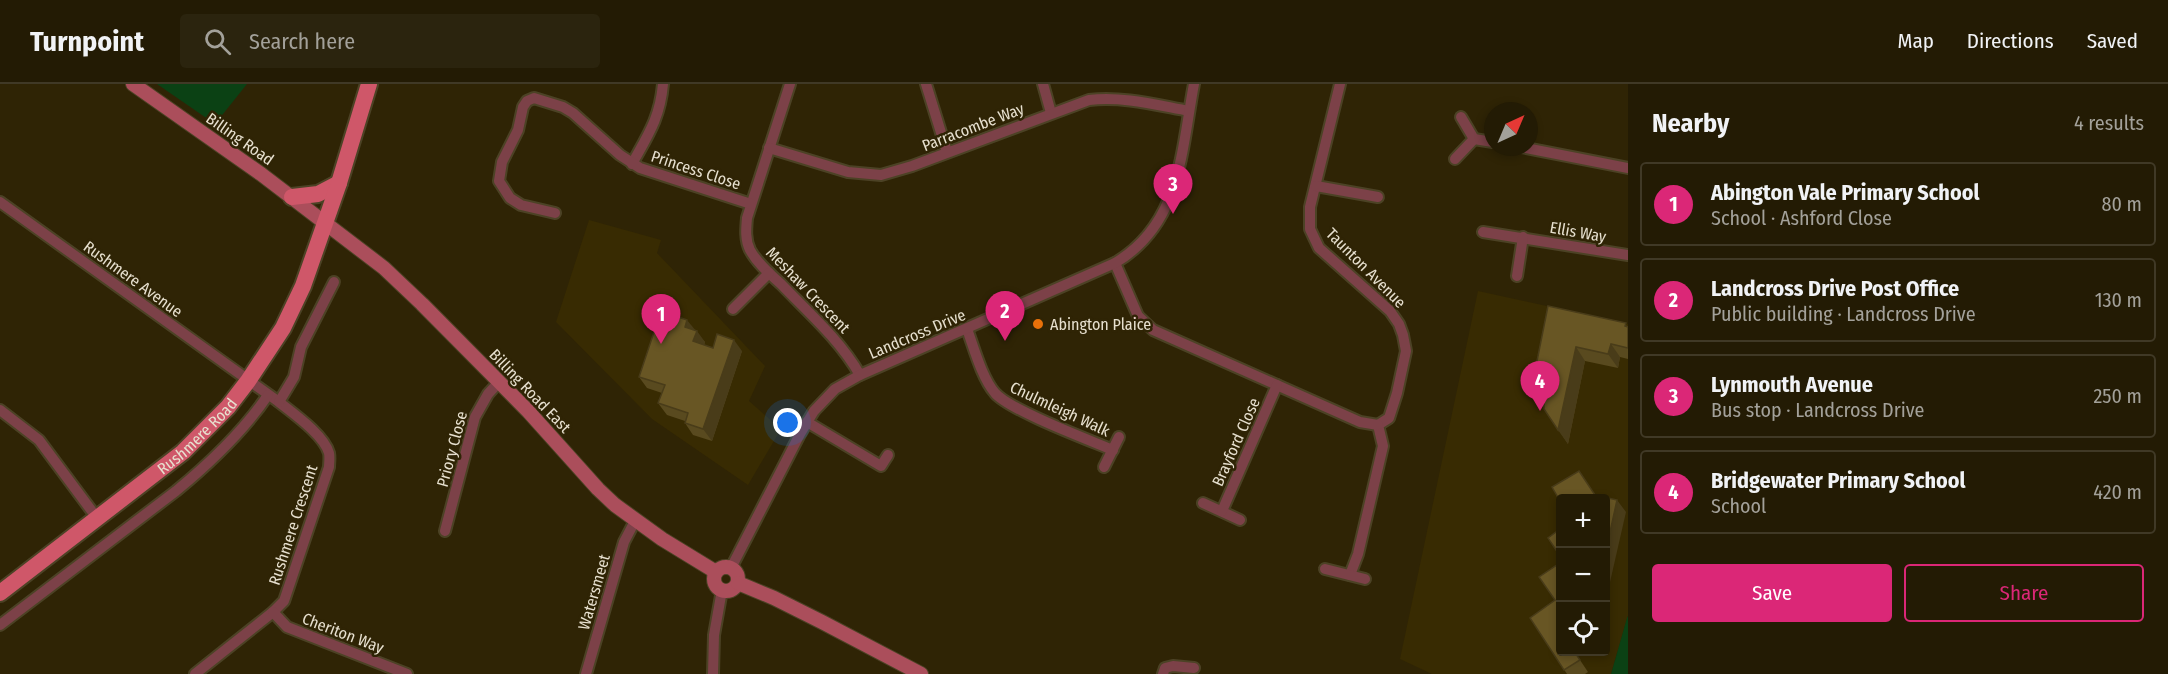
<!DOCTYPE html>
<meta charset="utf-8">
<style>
:root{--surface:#231b04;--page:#2b240e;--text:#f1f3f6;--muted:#a3a19a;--line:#403926;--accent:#db2777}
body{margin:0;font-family:"Fira Sans Condensed",sans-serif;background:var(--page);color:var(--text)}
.controls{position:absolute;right:18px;bottom:18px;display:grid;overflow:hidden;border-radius:6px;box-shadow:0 3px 9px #0003}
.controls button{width:54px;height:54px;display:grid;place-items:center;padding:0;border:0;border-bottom:2px solid var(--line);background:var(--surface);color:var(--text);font:30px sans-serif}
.compass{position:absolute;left:1484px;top:18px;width:54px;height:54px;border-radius:50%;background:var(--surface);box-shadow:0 3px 9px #0003;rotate:44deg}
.you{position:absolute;left:788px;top:339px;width:21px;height:21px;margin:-15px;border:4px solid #fff;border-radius:50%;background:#1a73e8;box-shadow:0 0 0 9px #1a73e833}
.badge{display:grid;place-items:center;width:39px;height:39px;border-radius:50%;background:var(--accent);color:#fff;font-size:20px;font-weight:700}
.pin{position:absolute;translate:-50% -50px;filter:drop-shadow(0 2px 3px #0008)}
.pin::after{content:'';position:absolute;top:32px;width:21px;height:18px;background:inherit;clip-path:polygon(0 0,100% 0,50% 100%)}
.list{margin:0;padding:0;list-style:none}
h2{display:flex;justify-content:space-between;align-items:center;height:78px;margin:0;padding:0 24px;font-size:26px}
h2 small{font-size:20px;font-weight:400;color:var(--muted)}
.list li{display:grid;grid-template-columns:39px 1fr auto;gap:18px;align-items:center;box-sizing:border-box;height:84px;margin:0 12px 12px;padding:0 12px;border:2px solid var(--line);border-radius:6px}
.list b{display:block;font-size:22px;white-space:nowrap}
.list p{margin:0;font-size:20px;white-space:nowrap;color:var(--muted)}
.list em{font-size:20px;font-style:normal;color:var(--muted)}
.actions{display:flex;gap:12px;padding:18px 24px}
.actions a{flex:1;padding:14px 0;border:2px solid var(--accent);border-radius:6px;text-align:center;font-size:21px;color:var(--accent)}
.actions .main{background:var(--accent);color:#fff}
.icon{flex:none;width:33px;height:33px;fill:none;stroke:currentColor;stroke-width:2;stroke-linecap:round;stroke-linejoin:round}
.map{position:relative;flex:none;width:1628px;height:590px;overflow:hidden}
header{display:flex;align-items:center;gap:36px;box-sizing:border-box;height:84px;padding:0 30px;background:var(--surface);border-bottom:2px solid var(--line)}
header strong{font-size:28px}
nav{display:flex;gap:33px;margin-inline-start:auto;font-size:21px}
.search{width:420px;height:54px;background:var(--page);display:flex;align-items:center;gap:15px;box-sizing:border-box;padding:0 21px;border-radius:6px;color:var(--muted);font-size:22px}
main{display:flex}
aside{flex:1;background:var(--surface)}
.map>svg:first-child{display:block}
.built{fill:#382b02;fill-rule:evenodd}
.green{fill:#0b4114}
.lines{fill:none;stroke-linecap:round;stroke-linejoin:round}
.street-casing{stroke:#4c4225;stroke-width:14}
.secondary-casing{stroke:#4c4225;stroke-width:16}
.primary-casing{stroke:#4c4225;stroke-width:20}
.street{stroke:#7c4148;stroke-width:10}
.secondary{stroke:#ab4e5b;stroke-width:14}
.primary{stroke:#cf5769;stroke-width:16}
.wall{fill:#594a1f}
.shaded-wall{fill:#493c19}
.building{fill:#685624;stroke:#493c19;stroke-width:1.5}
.food-dot{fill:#e8710a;stroke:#2f2405;stroke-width:2}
.labels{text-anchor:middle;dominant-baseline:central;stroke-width:5;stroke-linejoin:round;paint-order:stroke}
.street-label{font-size:16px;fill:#e7e0cf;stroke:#2f2405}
.poi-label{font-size:16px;fill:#e7e0cf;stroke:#2f2405;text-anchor:start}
</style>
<header>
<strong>Turnpoint</strong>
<div class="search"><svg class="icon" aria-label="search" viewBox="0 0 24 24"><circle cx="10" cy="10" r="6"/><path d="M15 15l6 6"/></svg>Search here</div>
<nav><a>Map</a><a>Directions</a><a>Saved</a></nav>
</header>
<main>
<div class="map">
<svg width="1628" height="590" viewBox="0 0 1628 590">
<rect width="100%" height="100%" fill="#2f2405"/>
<g class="built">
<path d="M589,136L661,156L657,169L765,282L749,317L781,345L748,401L652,335L556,238Z"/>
<path d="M1478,207L1628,240V532L1611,590H1432L1400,575ZM1560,414H1606V568H1560Z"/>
</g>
<g class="green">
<path d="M157,0H247L215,40Z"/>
<path d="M1628,532V590H1611L1627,534Z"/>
</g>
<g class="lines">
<g class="street-casing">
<g id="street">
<path d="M790,0L747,134C746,145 745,156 750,166C757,179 770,190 781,200C809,229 840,256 860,291"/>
<path d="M926,0L947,68"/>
<path d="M1043,0L1051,29"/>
<path d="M1340,0L1310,123V145L1319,164L1390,227L1399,240L1403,251L1406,267L1397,309L1389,334L1378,341L1383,362L1358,470L1350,491"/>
<path d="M1474,55L1493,58"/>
<path d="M1521,63L1628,84"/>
<path d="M769,64L848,88L881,91L912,82L1089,16C1123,12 1156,21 1189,27"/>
<path d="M1455,75L1474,55L1461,33"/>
<path d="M632,80C648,51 660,34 663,0"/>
<path d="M1316,102L1378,113"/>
<path d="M0,118L279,318C294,330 324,351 329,369C330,374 329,379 329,383L284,517L273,528L195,590"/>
<path d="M555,129L521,121L510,114L499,97L502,78L518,46L523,23L527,17L534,14L563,23L573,29L620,71L640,84L751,120"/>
<path d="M1483,148L1628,171"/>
<path d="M1115,179L1138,232L1153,246L1360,338L1378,341"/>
<path d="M1517,192L1523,153"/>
<path d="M733,225L769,189"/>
<path d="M967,245C974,264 982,294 995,309C1009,326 1089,356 1113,366"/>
<path d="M279,318L294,293L301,263L334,198"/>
<path d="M0,326L39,356L97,434"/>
<path d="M807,338L881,382L888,371"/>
<path d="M1104,383L1119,353"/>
<path d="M1203,419L1240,436"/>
<path d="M1222,427L1277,301"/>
<path d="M445,447L475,333L488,310L499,298"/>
<path d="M731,484L800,350L814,327L835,305L860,291L1115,179C1181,140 1181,68 1194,0"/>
<path d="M1325,485L1365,495"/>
<path d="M273,528L287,543L407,590"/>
<path d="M0,541L176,407C210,379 243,348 268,311"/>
<path d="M586,590L624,458L635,437"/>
<path d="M713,590L714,551L722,506"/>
<path d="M1163,590L1165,584L1173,582L1194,584"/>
</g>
</g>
<g class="secondary-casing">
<g id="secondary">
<path d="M133,0L261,90L384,184L422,220L528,327L598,405L615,421L662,455L716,488"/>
<circle cx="726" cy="495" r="12"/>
<path d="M738,499L774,514L822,538L921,590"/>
</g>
</g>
<g class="primary-casing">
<g id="primary">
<path d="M292,113L318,110L339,99"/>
<path id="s1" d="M0,509L183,368L228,323L248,297L283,244L303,202L339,99L369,0"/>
</g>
</g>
<use href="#street" class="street"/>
<use href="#secondary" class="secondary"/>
<use href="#primary" class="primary"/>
</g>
<g class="wall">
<path d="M1548,222L1628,242V275L1620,273L1618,284L1585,277L1568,360L1541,319L1545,301L1535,287Z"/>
<path d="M694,246L705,258L704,261L713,264L742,267L712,357L693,351L685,339V337L667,331L658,319L662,309L647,304L639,293Z"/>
<path d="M1555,516L1560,567H1574L1588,588L1585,590H1567L1530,534Z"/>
</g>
<g class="shaded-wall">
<path d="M687,236L696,247L685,243Z"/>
<path d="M697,247L705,258L702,269L693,257Z"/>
<path d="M734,256L742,267L712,357L703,345Z"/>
<path d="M1611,260L1620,273L1618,284L1608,270Z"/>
<path d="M1576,263L1585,277L1568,360L1558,346Z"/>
<path d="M1617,416L1626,428L1605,520V471Z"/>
</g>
<g class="building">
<path d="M1548,222L1626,239L1625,242L1628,243V264L1611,260L1608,270L1576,263L1558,346L1544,325V320L1541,319L1548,290L1535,287Z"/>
<path d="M661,227L687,236L685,243L697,247L693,257L713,264L717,250L734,256L703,345L685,339L688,329L658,319L665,301L639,293Z"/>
<path d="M1579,387L1595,411L1617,416L1605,471V414H1560V417L1552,403Z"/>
<path d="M1560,445V472L1548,454Z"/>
<path d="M1560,479V567H1574L1580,576L1564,586L1530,534L1555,516L1539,493Z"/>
</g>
<circle class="food-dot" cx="1038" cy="240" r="6"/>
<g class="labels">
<g class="street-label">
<text transform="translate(973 43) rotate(-21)">Parracombe Way</text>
<text transform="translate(240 55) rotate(35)">Billing Road</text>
<text transform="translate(696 86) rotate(18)">Princess Close</text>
<text transform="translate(1578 148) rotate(10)">Ellis Way</text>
<text transform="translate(1366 184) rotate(45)">Taunton Avenue</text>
<text transform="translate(133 195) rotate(36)">Rushmere Avenue</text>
<text transform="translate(808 206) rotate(46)">Meshaw Crescent</text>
<text transform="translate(917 250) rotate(-23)">Landcross Drive</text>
<text transform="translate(530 307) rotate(46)">Billing Road East</text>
<text transform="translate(1060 325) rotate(25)">Chulmleigh Walk</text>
<text stroke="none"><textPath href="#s1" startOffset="252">Rushmere Road</textPath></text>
<text transform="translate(1236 358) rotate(-66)">Brayford Close</text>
<text transform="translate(452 365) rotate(-75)">Priory Close</text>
<text transform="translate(293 441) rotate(-72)">Rushmere Crescent</text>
<text transform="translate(594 508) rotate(-74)">Watersmeet</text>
<text transform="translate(343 549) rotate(21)">Cheriton Way</text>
</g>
<g class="poi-label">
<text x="1050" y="240">Abington Plaice</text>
</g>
</g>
</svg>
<div class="controls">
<button>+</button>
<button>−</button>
<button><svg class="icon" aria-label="locate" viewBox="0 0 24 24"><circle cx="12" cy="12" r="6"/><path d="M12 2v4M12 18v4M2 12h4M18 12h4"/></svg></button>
</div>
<svg class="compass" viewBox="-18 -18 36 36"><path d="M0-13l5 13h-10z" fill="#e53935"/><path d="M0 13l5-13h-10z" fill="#a3a19a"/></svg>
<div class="you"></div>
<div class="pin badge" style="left:661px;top:260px">1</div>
<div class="pin badge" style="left:1005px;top:257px">2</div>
<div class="pin badge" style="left:1173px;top:130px">3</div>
<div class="pin badge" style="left:1540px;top:327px">4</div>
</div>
<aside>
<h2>Nearby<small>4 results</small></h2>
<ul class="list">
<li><span class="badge">1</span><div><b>Abington Vale Primary School</b><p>School · Ashford Close</p></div><em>80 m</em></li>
<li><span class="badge">2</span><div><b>Landcross Drive Post Office</b><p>Public building · Landcross Drive</p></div><em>130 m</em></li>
<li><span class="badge">3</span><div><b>Lynmouth Avenue</b><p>Bus stop · Landcross Drive</p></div><em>250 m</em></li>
<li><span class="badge">4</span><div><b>Bridgewater Primary School</b><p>School</p></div><em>420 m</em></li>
</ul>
<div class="actions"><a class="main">Save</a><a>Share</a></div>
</aside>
</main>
